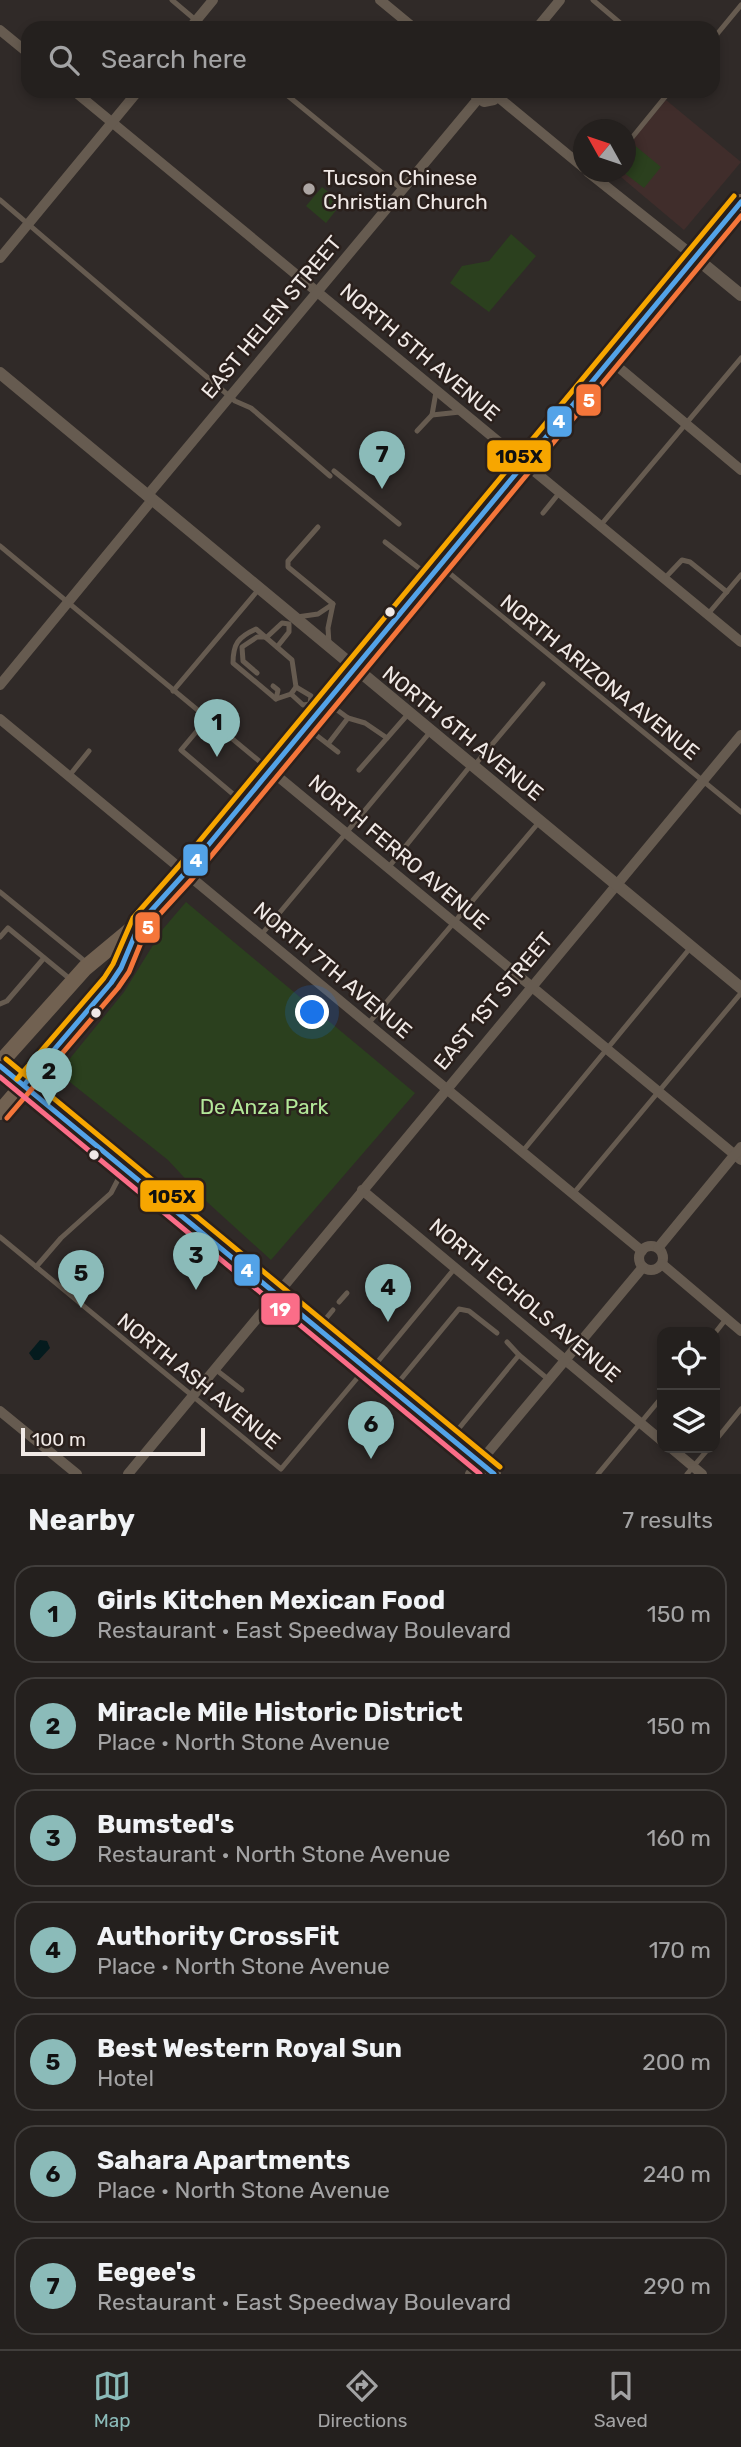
<!DOCTYPE html>
<meta charset="utf-8">
<style>
:root{--surface:#24201e;--page:#2c2827;--text:#f1f3f6;--muted:#a3a3a4;--line:#413e3c;--accent:#8bbbb9}
body{margin:0;font-family:Rubik,sans-serif;background:var(--page);color:var(--text)}
.controls{position:absolute;right:21px;bottom:21px;display:grid;overflow:hidden;border-radius:14px;box-shadow:0 4px 10px #0003}
.controls button{width:63px;height:63px;display:grid;place-items:center;padding:0;border:0;border-bottom:2px solid var(--line);background:var(--surface);color:var(--text);font:35px sans-serif}
.compass{position:absolute;left:573px;top:119px;width:63px;height:63px;border-radius:50%;background:var(--surface);box-shadow:0 4px 10px #0003;rotate:310deg}
.scale{position:absolute;left:21px;bottom:18px;width:184px;box-sizing:border-box;padding-left:7px;border:4px solid #f0e9e6;border-top:0;font-size:19px;line-height:24px;white-space:nowrap;color:#f0e9e6;-webkit-text-stroke:5px #2a201c;paint-order:stroke}
.you{position:absolute;left:313px;top:1013px;width:24px;height:24px;margin:-18px;border:5px solid #fff;border-radius:50%;background:#1a73e8;box-shadow:0 0 0 10px #1a73e833}
.badge{display:grid;place-items:center;width:46px;height:46px;border-radius:50%;background:var(--accent);color:#111;font-size:23px;font-weight:700}
.pin{position:absolute;translate:-50% -58px;filter:drop-shadow(0 2px 4px #0008)}
.pin::after{content:'';position:absolute;top:37px;width:24px;height:21px;background:inherit;clip-path:polygon(0 0,100% 0,50% 100%)}
.list{margin:0;padding:0;list-style:none}
h2{display:flex;justify-content:space-between;align-items:center;height:91px;margin:0;padding:0 28px;font-size:30px}
h2 small{font-size:23px;font-weight:400;color:var(--muted)}
.list li{display:grid;grid-template-columns:46px 1fr auto;gap:21px;align-items:center;box-sizing:border-box;height:98px;margin:0 14px 14px;padding:0 14px;border:2px solid var(--line);border-radius:21px}
.list b{display:block;font-size:26px;white-space:nowrap}
.list p{margin:0;font-size:23px;white-space:nowrap;color:var(--muted)}
.list em{font-size:23px;font-style:normal;color:var(--muted)}
.icon{flex:none;width:38px;height:38px;fill:none;stroke:currentColor;stroke-width:2;stroke-linecap:round;stroke-linejoin:round}
.map{position:relative;flex:none;width:741px;height:1474px;overflow:hidden}
.search{position:absolute;background:var(--surface);box-shadow:0 4px 10px #0003;left:21px;right:21px;top:21px;height:77px;display:flex;align-items:center;gap:18px;box-sizing:border-box;padding:0 24px;border-radius:21px;color:var(--muted);font-size:26px}
.sheet{height:875px;background:var(--surface)}
nav{display:flex;justify-content:space-around;align-items:center;box-sizing:border-box;height:98px;border-top:2px solid var(--line);background:var(--surface);font-size:19px;color:var(--muted)}
nav a{display:grid;justify-items:center;gap:4px}
nav .on{color:var(--accent)}
.map>svg:first-child{display:block}
.education{fill:#402d2b}
.green{fill:#2b401e}
.water{fill:#041b1e}
.lines{fill:none;stroke-linecap:round;stroke-linejoin:round}
.service{stroke:#665b50;stroke-width:5}
.minor{stroke:#665b50;stroke-width:10}
.tertiary{stroke:#665b50;stroke-width:12}
.secondary{stroke:#695b4d;stroke-width:14}
.primary{stroke:#716151;stroke-width:16}
.bus-1-casing{stroke:#2a201c;stroke-width:10}
.bus-2-casing{stroke:#2a201c;stroke-width:10}
.bus-3-casing{stroke:#2a201c;stroke-width:10}
.bus-4-casing{stroke:#2a201c;stroke-width:10}
.bus-1{stroke:#53a3e8;stroke-width:5}
.bus-2{stroke:#f5763a;stroke-width:5}
.bus-3{stroke:#f7a600;stroke-width:5}
.bus-4{stroke:#fb6d88;stroke-width:5}
.poi-dot{fill:#ada6a4;stroke:#2a201c;stroke-width:2.5}
.bus-dot{fill:#f0e9e6;stroke:#2a201c;stroke-width:2.5}
.labels{text-anchor:middle;dominant-baseline:central;stroke-width:5;stroke-linejoin:round;paint-order:stroke}
.poi-label{font-size:21px;fill:#f0e9e6;stroke:#2a201c;text-anchor:start}
.street-label{font-size:21px;fill:#f0e9e6;stroke:#2a201c}
.park-label{font-size:21px;fill:#b3e899;stroke:#2a201c}
.line-badge{stroke:#2a201c;stroke-width:2.5}
.badge-label{font-size:19px;text-anchor:middle;font-weight:bold;fill:#fff}
.pale-badge-label{font-size:19px;text-anchor:middle;font-weight:bold;fill:#111}
</style>
<div class="map">
<svg width="741" height="1474" viewBox="0 0 741 1474">
<rect width="100%" height="100%" fill="#302a28"/>
<path class="education" d="M666,100L741,162L684,230L615,172H626V148Z"/>
<g class="green">
<path d="M633,144L661,167L644,188L623,172H626V154Z"/>
<path d="M322,187L338,200L333,206L337,209L326,223L306,206Z"/>
<path d="M511,234L536,256L489,312L450,283L462,266L489,261Z"/>
<path d="M186,902L415,1093L271,1260L206,1201L168,1160L66,1079L63,1067L124,992L163,929Z"/>
</g>
<path class="water" d="M40,1340L47,1341L50,1348L39,1360H34L29,1353Z"/>
<g class="lines">
<g class="service">
<path d="M172,0L205,28"/>
<path d="M593,0L626,28"/>
<path d="M713,39L741,5"/>
<path d="M282,91L403,190"/>
<path d="M626,145L670,91"/>
<path d="M0,200L235,401L251,408L330,476"/>
<path d="M432,415L460,412"/>
<path d="M417,431L432,415L436,392"/>
<path d="M334,471L399,524"/>
<path d="M543,513L560,492"/>
<path d="M600,526L741,358"/>
<path d="M318,527L288,561V567L333,604"/>
<path d="M385,542L429,576"/>
<path d="M0,546L270,770"/>
<path d="M443,568L741,812"/>
<path d="M664,579L682,560L690,562L727,592"/>
<path d="M708,614L741,575"/>
<path d="M297,617L318,614L333,604L328,628L329,644"/>
<path d="M256,629L292,660L296,687L291,694L276,699L233,663C233,644 238,637 256,629Z"/>
<path d="M257,673L243,661L242,647L257,637H267L282,623L289,624V632L277,647"/>
<path d="M273,686L278,690L276,699"/>
<path d="M296,687L311,696L310,704"/>
<path d="M173,691L259,589"/>
<path d="M291,694L303,705L310,704L317,709"/>
<path d="M329,704L348,718"/>
<path d="M207,719L181,750L240,800"/>
<path d="M307,728L338,752"/>
<path d="M328,744L348,718L365,723L387,738"/>
<path d="M473,767L543,684"/>
<path d="M359,770L409,713"/>
<path d="M69,776L89,751"/>
<path d="M388,868L471,765"/>
<path d="M0,892L87,963"/>
<path d="M261,935L431,731"/>
<path d="M0,937L8,928L70,979"/>
<path d="M0,1004L7,1001L44,958"/>
<path d="M368,1024L540,821"/>
<path d="M522,1152L691,947"/>
<path d="M573,1194L741,993"/>
<path d="M0,1237L281,1469L364,1370"/>
<path d="M36,1267L61,1238L111,1193L124,1168"/>
<path d="M339,1302L347,1293"/>
<path d="M318,1328L333,1310"/>
<path d="M715,1333L726,1319"/>
<path d="M507,1342L519,1355"/>
<path d="M215,1369L242,1390"/>
<path d="M370,1371L455,1268"/>
<path d="M392,1390L459,1309L469,1311L497,1333"/>
<path d="M451,1438L519,1355L549,1380"/>
<path d="M715,1441L741,1409"/>
<path d="M598,1474L662,1397"/>
<path d="M687,1474L709,1448"/>
</g>
<g class="minor">
<path d="M380,0L414,28"/>
<path d="M190,28L213,0"/>
<path d="M537,28L560,0"/>
<path d="M0,30L28,53"/>
<path d="M74,91L741,642"/>
<path d="M474,91L476,97L484,102L494,100L499,94"/>
<path d="M498,97L584,168"/>
<path d="M588,172L696,258"/>
<path d="M0,258L138,91"/>
<path d="M611,361L741,470"/>
<path d="M147,496L478,99"/>
<path d="M0,685L152,500"/>
<path d="M0,719L642,1251"/>
<path d="M270,770L741,1160"/>
<path d="M362,1190L662,1441"/>
<circle cx="651" cy="1258" r="12"/>
<path d="M658,1248L741,1147"/>
<path d="M662,1264L741,1331"/>
<path d="M0,1411L77,1474"/>
<path d="M671,1448L702,1474"/>
<path d="M128,1474L741,735"/>
<path d="M470,1474L643,1267"/>
</g>
<g class="tertiary">
<path d="M696,258L741,295"/>
<path d="M0,373L741,988"/>
</g>
<path class="secondary" d="M0,1066L494,1474"/>
<g class="primary">
<path d="M0,1063L85,968L138,924"/>
<path d="M0,1112L111,983L121,968L140,923L185,873L741,202"/>
</g>
<g class="bus-1-casing">
<g id="bus-1">
<path d="M0,1066L494,1474"/>
<path d="M24,1085L111,983L121,968L140,923L185,873L741,202"/>
</g>
</g>
<g class="bus-2-casing">
<path id="bus-2" d="M7,1118L118,988L129,972L147,928L192,879L741,216"/>
</g>
<g class="bus-3-casing">
<g id="bus-3">
<path d="M6,1059L500,1467"/>
<path d="M17,1079L104,978L113,964L133,918L178,867L734,196"/>
</g>
</g>
<g class="bus-4-casing">
<path id="bus-4" d="M0,1077L480,1474"/>
</g>
<use href="#bus-1" class="bus-1"/>
<use href="#bus-2" class="bus-2"/>
<use href="#bus-3" class="bus-3"/>
<use href="#bus-4" class="bus-4"/>
</g>
<circle class="poi-dot" cx="309" cy="189" r="7"/>
<g class="bus-dot">
<circle cx="390" cy="612" r="6"/>
<circle cx="96" cy="1013" r="6"/>
<circle cx="94" cy="1155" r="6"/>
</g>
<g class="labels">
<g class="poi-label">
<text x="323" y="177">Tucson Chinese<tspan x="323" dy="24">Christian Church</tspan></text>
</g>
<g class="street-label">
<text transform="translate(271 317) rotate(-50)">EAST HELEN STREET</text>
<text transform="translate(420 352) rotate(40)">NORTH 5TH AVENUE</text>
<text transform="translate(600 677) rotate(39)">NORTH ARIZONA AVENUE</text>
<text transform="translate(463 733) rotate(39)">NORTH 6TH AVENUE</text>
<text transform="translate(399 852) rotate(40)">NORTH FERRO AVENUE</text>
<text transform="translate(333 970) rotate(40)">NORTH 7TH AVENUE</text>
<text transform="translate(493 1001) rotate(-50)">EAST 1ST STREET</text>
<text transform="translate(525 1300) rotate(40)">NORTH ECHOLS AVENUE</text>
<text transform="translate(199 1381) rotate(39)">NORTH ASH AVENUE</text>
</g>
<g class="park-label">
<text x="264" y="1106">De Anza Park</text>
</g>
</g>
<g class="line-badge">
<rect x="575" y="383" width="27" height="34" rx="7" fill="#f5763a"/>
<rect x="546" y="405" width="27" height="33" rx="7" fill="#53a3e8"/>
<rect x="486" y="439" width="66" height="34" rx="7" fill="#f7a600"/>
<rect x="182" y="843" width="27" height="34" rx="7" fill="#53a3e8"/>
<rect x="134" y="911" width="27" height="33" rx="7" fill="#f5763a"/>
<rect x="139" y="1179" width="66" height="34" rx="7" fill="#f7a600"/>
<rect x="233" y="1253" width="28" height="34" rx="7" fill="#53a3e8"/>
<rect x="260" y="1292" width="41" height="34" rx="7" fill="#fb6d88"/>
</g>
<g class="badge-label">
<text x="589" y="407">5</text>
<text x="559" y="428">4</text>
<text x="196" y="867">4</text>
<text x="148" y="934">5</text>
<text x="247" y="1277">4</text>
<text x="280" y="1316">19</text>
</g>
<g class="pale-badge-label">
<text x="519" y="463">105X</text>
<text x="172" y="1203">105X</text>
</g>
</svg>
<div class="controls">
<button><svg class="icon" aria-label="locate" viewBox="0 0 24 24"><circle cx="12" cy="12" r="6"/><path d="M12 2v4M12 18v4M2 12h4M18 12h4"/></svg></button>
<button><svg class="icon" aria-label="layers" viewBox="0 0 24 24"><path d="M12 4l9 5-9 5-9-5zM3 14l9 5 9-5"/></svg></button>
</div>
<svg class="compass" viewBox="-18 -18 36 36"><path d="M0-13l5 13h-10z" fill="#e53935"/><path d="M0 13l5-13h-10z" fill="#a3a3a4"/></svg>
<div class="scale">100 m</div>
<div class="you"></div>
<div class="pin badge" style="left:217px;top:757px">1</div>
<div class="pin badge" style="left:49px;top:1106px">2</div>
<div class="pin badge" style="left:196px;top:1290px">3</div>
<div class="pin badge" style="left:388px;top:1322px">4</div>
<div class="pin badge" style="left:81px;top:1308px">5</div>
<div class="pin badge" style="left:371px;top:1459px">6</div>
<div class="pin badge" style="left:382px;top:489px">7</div>
<div class="search"><svg class="icon" aria-label="search" viewBox="0 0 24 24"><circle cx="10" cy="10" r="6"/><path d="M15 15l6 6"/></svg>Search here</div>
</div>
<section class="sheet">
<h2>Nearby<small>7 results</small></h2>
<ul class="list">
<li><span class="badge">1</span><div><b>Girls Kitchen Mexican Food</b><p>Restaurant · East Speedway Boulevard</p></div><em>150 m</em></li>
<li><span class="badge">2</span><div><b>Miracle Mile Historic District</b><p>Place · North Stone Avenue</p></div><em>150 m</em></li>
<li><span class="badge">3</span><div><b>Bumsted's</b><p>Restaurant · North Stone Avenue</p></div><em>160 m</em></li>
<li><span class="badge">4</span><div><b>Authority CrossFit</b><p>Place · North Stone Avenue</p></div><em>170 m</em></li>
<li><span class="badge">5</span><div><b>Best Western Royal Sun</b><p>Hotel</p></div><em>200 m</em></li>
<li><span class="badge">6</span><div><b>Sahara Apartments</b><p>Place · North Stone Avenue</p></div><em>240 m</em></li>
<li><span class="badge">7</span><div><b>Eegee's</b><p>Restaurant · East Speedway Boulevard</p></div><em>290 m</em></li>
</ul>
</section>
<nav>
<a class="on"><svg class="icon" aria-label="map" viewBox="0 0 24 24"><path d="M3 6l6-2 6 2 6-2v14l-6 2-6-2-6 2zM9 4v14M15 6v14"/></svg>Map</a>
<a><svg class="icon" aria-label="directions" viewBox="0 0 24 24"><path d="M12 3l9 9-9 9-9-9zM9 14v-3h6M13 9l2 2-2 2"/></svg>Directions</a>
<a><svg class="icon" aria-label="saved" viewBox="0 0 24 24"><path d="M7 4h10v16l-5-4-5 4z"/></svg>Saved</a>
</nav>
